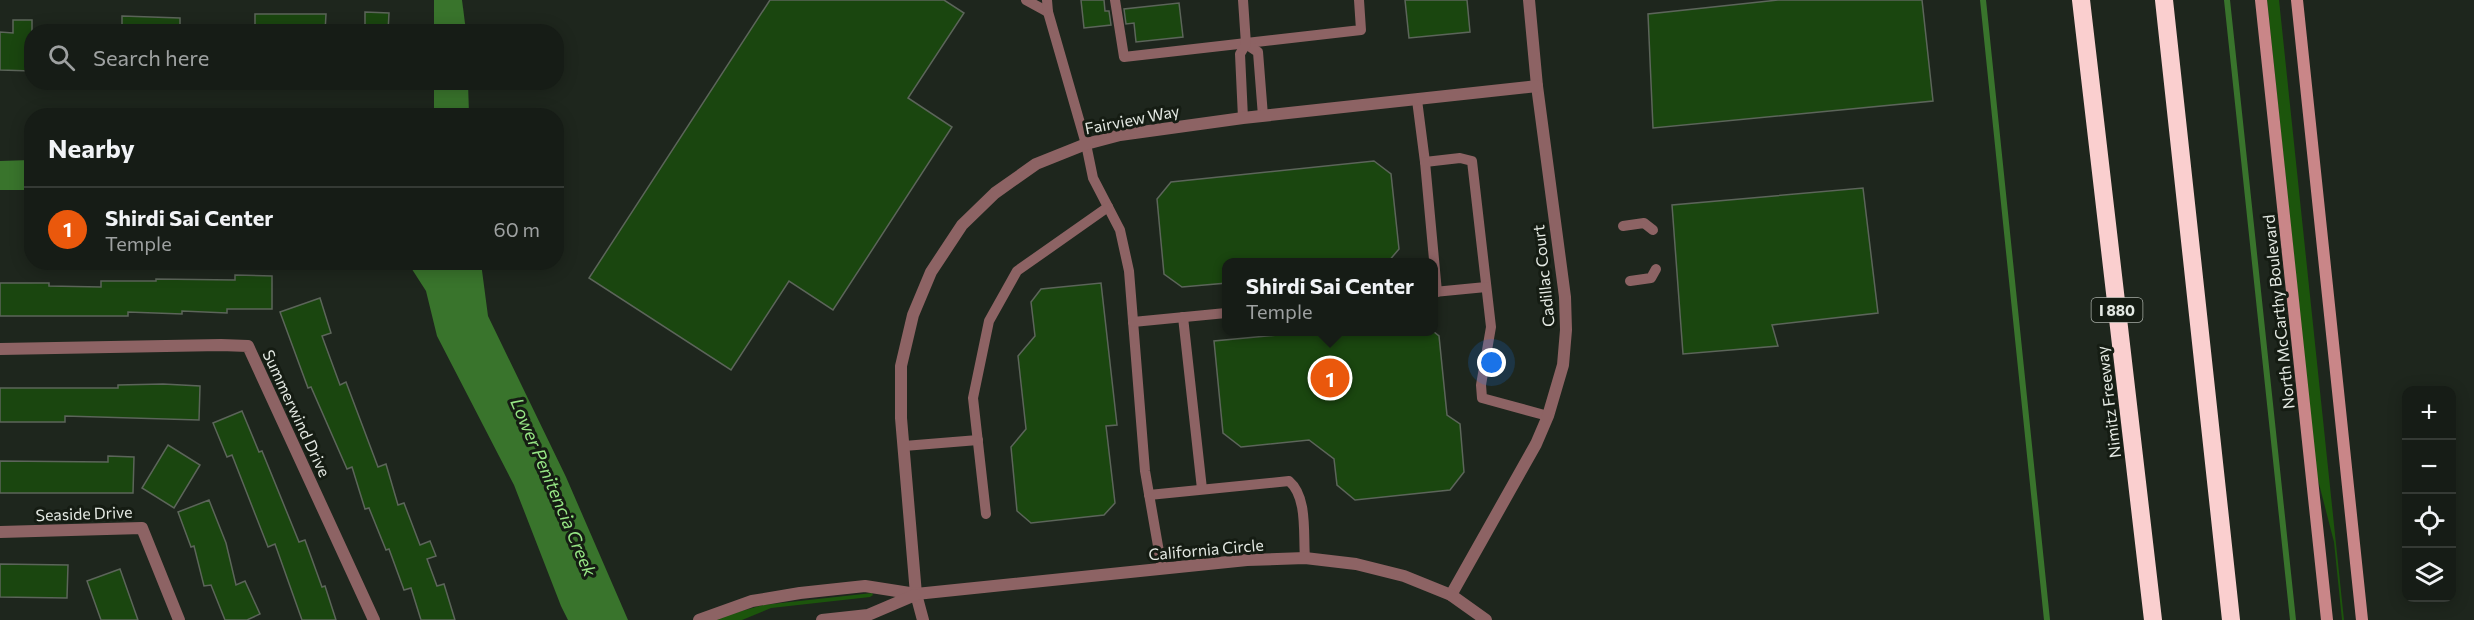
<!DOCTYPE html>
<meta charset="utf-8">
<style>
:root{--surface:#161c16;--page:#1f251f;--text:#f1f3f6;--muted:#9ea1a1;--line:#353a35;--accent:#ea580c}
body{margin:0;font-family:Commissioner,sans-serif;background:var(--page);color:var(--text)}
.controls{position:absolute;right:18px;bottom:18px;display:grid;overflow:hidden;border-radius:12px;box-shadow:0 3px 15px #0003}
.controls button{width:54px;height:54px;display:grid;place-items:center;padding:0;border:0;border-bottom:2px solid var(--line);background:var(--surface);color:var(--text);font:30px sans-serif}
.you{position:absolute;left:1492px;top:363px;width:21px;height:21px;margin:-15px;border:4px solid #fff;border-radius:50%;background:#1a73e8;box-shadow:0 0 0 9px #1a73e833}
.badge{display:grid;place-items:center;width:39px;height:39px;border-radius:50%;background:var(--accent);color:#fff;font-size:20px;font-weight:700}
.pin{position:absolute;translate:-50% -50%;border:3px solid #fff;box-shadow:0 2px 6px #0006}
.popup{position:absolute;left:1222px;top:258px;width:216px;height:78px;box-sizing:border-box;display:grid;place-content:center;border-radius:12px;background:var(--surface);filter:drop-shadow(0 2px 4px #0005);font-size:20px;white-space:nowrap;color:var(--muted)}
.popup b{font-size:22px;color:var(--text)}
.popup::after{content:'';position:absolute;left:50%;top:100%;margin-left:-12px;border:12px solid transparent;border-top-color:var(--surface)}
.list{margin:0;padding:0;list-style:none}
h2{display:flex;justify-content:space-between;align-items:center;height:78px;margin:0;padding:0 24px;font-size:26px}
h2 small{font-size:20px;font-weight:400;color:var(--muted)}
.list li{display:grid;grid-template-columns:39px 1fr auto;gap:18px;align-items:center;box-sizing:border-box;height:84px;padding:0 24px;border-top:2px solid var(--line)}
.list b{display:block;font-size:22px;white-space:nowrap}
.list p{margin:0;font-size:20px;white-space:nowrap;color:var(--muted)}
.list em{font-size:20px;font-style:normal;color:var(--muted)}
.icon{flex:none;width:33px;height:33px;fill:none;stroke:currentColor;stroke-width:2;stroke-linecap:round;stroke-linejoin:round}
.map{position:relative;flex:none;width:2474px;height:620px;overflow:hidden}
.search{position:absolute;background:var(--surface);box-shadow:0 3px 15px #0003;left:24px;top:24px;width:540px;height:66px;display:flex;align-items:center;gap:15px;box-sizing:border-box;padding:0 21px;border-radius:24px;color:var(--muted);font-size:22px}
.panel{position:absolute;background:var(--surface);box-shadow:0 3px 15px #0003;left:24px;top:108px;width:540px;height:162px;border-radius:24px}
.map>svg:first-child{display:block}
.green{fill:#1c550c}
.water{fill:#39742c}
.lines{fill:none;stroke-linecap:round;stroke-linejoin:round}
.stream{stroke:#39742c;stroke-width:6}
.building{fill:#1a460f;stroke:#5c655a;stroke-width:1.5}
.service{stroke:#8d6364;stroke-width:10}
.minor{stroke:#8d6364;stroke-width:12}
.tertiary{stroke:#8d6364;stroke-width:12}
.secondary{stroke:#c98688;stroke-width:12}
.motorway{stroke:#facfcf;stroke-width:18}
.labels{text-anchor:middle;dominant-baseline:central;stroke-width:6;stroke-linejoin:round;paint-order:stroke}
.shield{fill:#151c13;stroke:#a6aca5;stroke-width:1.5}
.shield-label{font-size:15px;font-weight:bold;fill:#e4e9e3}
.street-label{font-size:16px;fill:#e4e9e3;stroke:#151c13}
.water-label{font-size:18px;font-style:italic;fill:#97e685;stroke:#151c13}
</style>
<div class="map">
<svg width="2474" height="620" viewBox="0 0 2474 620">
<rect width="100%" height="100%" fill="#1e261d"/>
<g class="green">
<path d="M2267,0H2279L2344,620H2342L2334,542L2317,476Z"/>
<path d="M872,593L873,595L870,597L771,608L742,620H710L763,605Z"/>
</g>
<g class="water">
<path d="M434,0H462L466,31H434Z"/>
<path d="M434,83H468L469,115H434Z"/>
<path d="M31,160V190H0V161Z"/>
<path d="M408,263H481L488,316L566,477L628,620H568L561,606L514,485L437,336L426,291Z"/>
</g>
<g class="lines">
<g class="stream">
<path d="M1983,0L2047,620"/>
<path d="M2227,0L2293,620"/>
</g>
</g>
<g class="building">
<path d="M770,0H944L964,13L908,98L952,127L833,310L789,281L731,370L589,278Z"/>
<path d="M1081,0H1104L1105,11H1109L1111,25L1084,28Z"/>
<path d="M1405,0H1467L1470,32L1409,38Z"/>
<path d="M1778,0H1922L1933,101L1653,128L1648,14Z"/>
<path d="M1179,3L1183,37L1136,42L1134,23L1126,24L1124,9Z"/>
<path d="M365,12L389,13L388,32H365Z"/>
<path d="M255,14H326L325,32H255Z"/>
<path d="M122,16L180,18V32H122Z"/>
<path d="M13,20H32V71L0,70V32L13,33Z"/>
<path d="M1374,161L1391,174L1399,249L1388,262H1227V283L1182,287L1164,274L1157,199L1171,182Z"/>
<path d="M1863,188L1878,313L1772,325L1778,346L1683,354L1672,205Z"/>
<path d="M235,275L272,276V309H227V313L182,311V314L128,312V316H0V283H49V286L101,287V281H156V279L235,280Z"/>
<path d="M1101,283L1117,425L1106,426L1115,503L1104,515L1031,523L1017,511L1011,447L1026,429L1018,356L1035,336L1031,302L1041,289Z"/>
<path d="M320,298L331,333L322,336L340,385L346,382L378,467L386,464L398,505L404,503L420,545L430,541L436,556L427,559L437,586L444,584L455,620H421L411,588L404,590L389,549L386,550L369,508L365,509L352,467L347,469L311,387L308,388L280,312Z"/>
<path d="M1310,332H1434L1439,336L1447,415L1460,424L1464,472L1450,490L1355,500L1337,485L1334,459L1309,440L1241,447L1223,433L1214,341Z"/>
<path d="M163,384L200,386L199,420L65,416V422H0V388H118V385Z"/>
<path d="M242,411L259,452L262,451L299,542L305,540L322,587L325,586L336,620H302L275,544L268,547L232,455L227,457L213,423Z"/>
<path d="M168,445L200,465L174,508L142,488Z"/>
<path d="M108,456L134,457L133,493H0V461L108,462Z"/>
<path d="M209,500L226,543L236,585L245,581L260,614L247,620H225L211,585L204,586L194,546L191,547L178,512Z"/>
<path d="M0,564L68,565L67,598L0,597Z"/>
<path d="M120,569L138,620H101L87,581Z"/>
</g>
<g class="lines">
<g class="service">
<path d="M1026,0L1048,12"/>
<path d="M1047,0L1048,12L1086,144L1093,178L1120,230L1129,271L1145,471L1162,569"/>
<path d="M1115,0L1124,57L1361,30L1359,0"/>
<path d="M1246,44L1258,52L1263,116"/>
<path d="M1417,100L1425,162L1460,158L1472,161L1491,327L1481,385L1482,398L1548,416"/>
<path d="M1243,118L1240,54L1246,44L1243,0"/>
<path d="M1425,162L1437,292"/>
<path d="M1623,226L1644,223L1653,230"/>
<path d="M1630,281L1651,278L1656,269"/>
<path d="M1434,292L1486,287"/>
<path d="M1183,317L1202,489"/>
<path d="M1133,322L1226,313"/>
<path d="M904,446L978,440"/>
<path d="M1149,495L1289,481C1308,497 1303,535 1305,558"/>
<path d="M986,514L973,398L989,321L1017,271L1108,207"/>
</g>
<g class="minor">
<path d="M0,349L221,345L248,346L374,620"/>
<path d="M0,532L142,528L179,620"/>
<path d="M1451,595L1536,444L1548,416L1563,365L1566,330L1565,297L1537,86L1529,0"/>
<path d="M923,620L916,594L901,418V366L913,315L931,272L962,225L995,193L1036,164L1086,144L1120,135L1243,118L1537,86"/>
</g>
<g class="tertiary">
<path d="M699,620L752,601L800,593L865,586L916,594L1247,560L1305,558L1356,564L1404,576L1451,595L1486,620"/>
<path d="M822,620L868,615L915,595"/>
</g>
<g class="secondary">
<path d="M2261,0L2327,620"/>
<path d="M2297,0L2362,620"/>
</g>
<g class="motorway">
<path d="M2081,0L2153,620"/>
<path d="M2164,0L2231,620"/>
</g>
</g>
<g class="labels">
<rect class="shield" x="2091.5" y="298" width="51" height="24" rx="4.5"/>
<g class="shield-label">
<text x="2117" y="310">I 880</text>
</g>
<g class="street-label">
<text transform="translate(1132 119) rotate(-11)">Fairview Way</text>
<text transform="translate(1543 276) rotate(-96)">Cadillac Court</text>
<text transform="translate(2278 312) rotate(-96)">North McCarthy Boulevard</text>
<text transform="translate(2108 402) rotate(-97)">Nimitz Freeway</text>
<text transform="translate(297 413) rotate(65)">Summerwind Drive</text>
<text transform="translate(84 513) rotate(-2)">Seaside Drive</text>
<text transform="translate(1206 549) rotate(-5)">California Circle</text>
</g>
<g class="water-label">
<text transform="translate(554 487) rotate(67)">Lower Penitencia Creek</text>
</g>
</g>
</svg>
<div class="controls">
<button>+</button>
<button>−</button>
<button><svg class="icon" aria-label="locate" viewBox="0 0 24 24"><circle cx="12" cy="12" r="6"/><path d="M12 2v4M12 18v4M2 12h4M18 12h4"/></svg></button>
<button><svg class="icon" aria-label="layers" viewBox="0 0 24 24"><path d="M12 4l9 5-9 5-9-5zM3 14l9 5 9-5"/></svg></button>
</div>
<div class="you"></div>
<div class="pin badge" style="left:1330px;top:378px">1</div>
<div class="popup"><b>Shirdi Sai Center</b>Temple</div>
<div class="search"><svg class="icon" aria-label="search" viewBox="0 0 24 24"><circle cx="10" cy="10" r="6"/><path d="M15 15l6 6"/></svg>Search here</div>
<section class="panel">
<h2>Nearby<small></small></h2>
<ul class="list">
<li><span class="badge">1</span><div><b>Shirdi Sai Center</b><p>Temple</p></div><em>60 m</em></li>
</ul>
</section>
</div>
